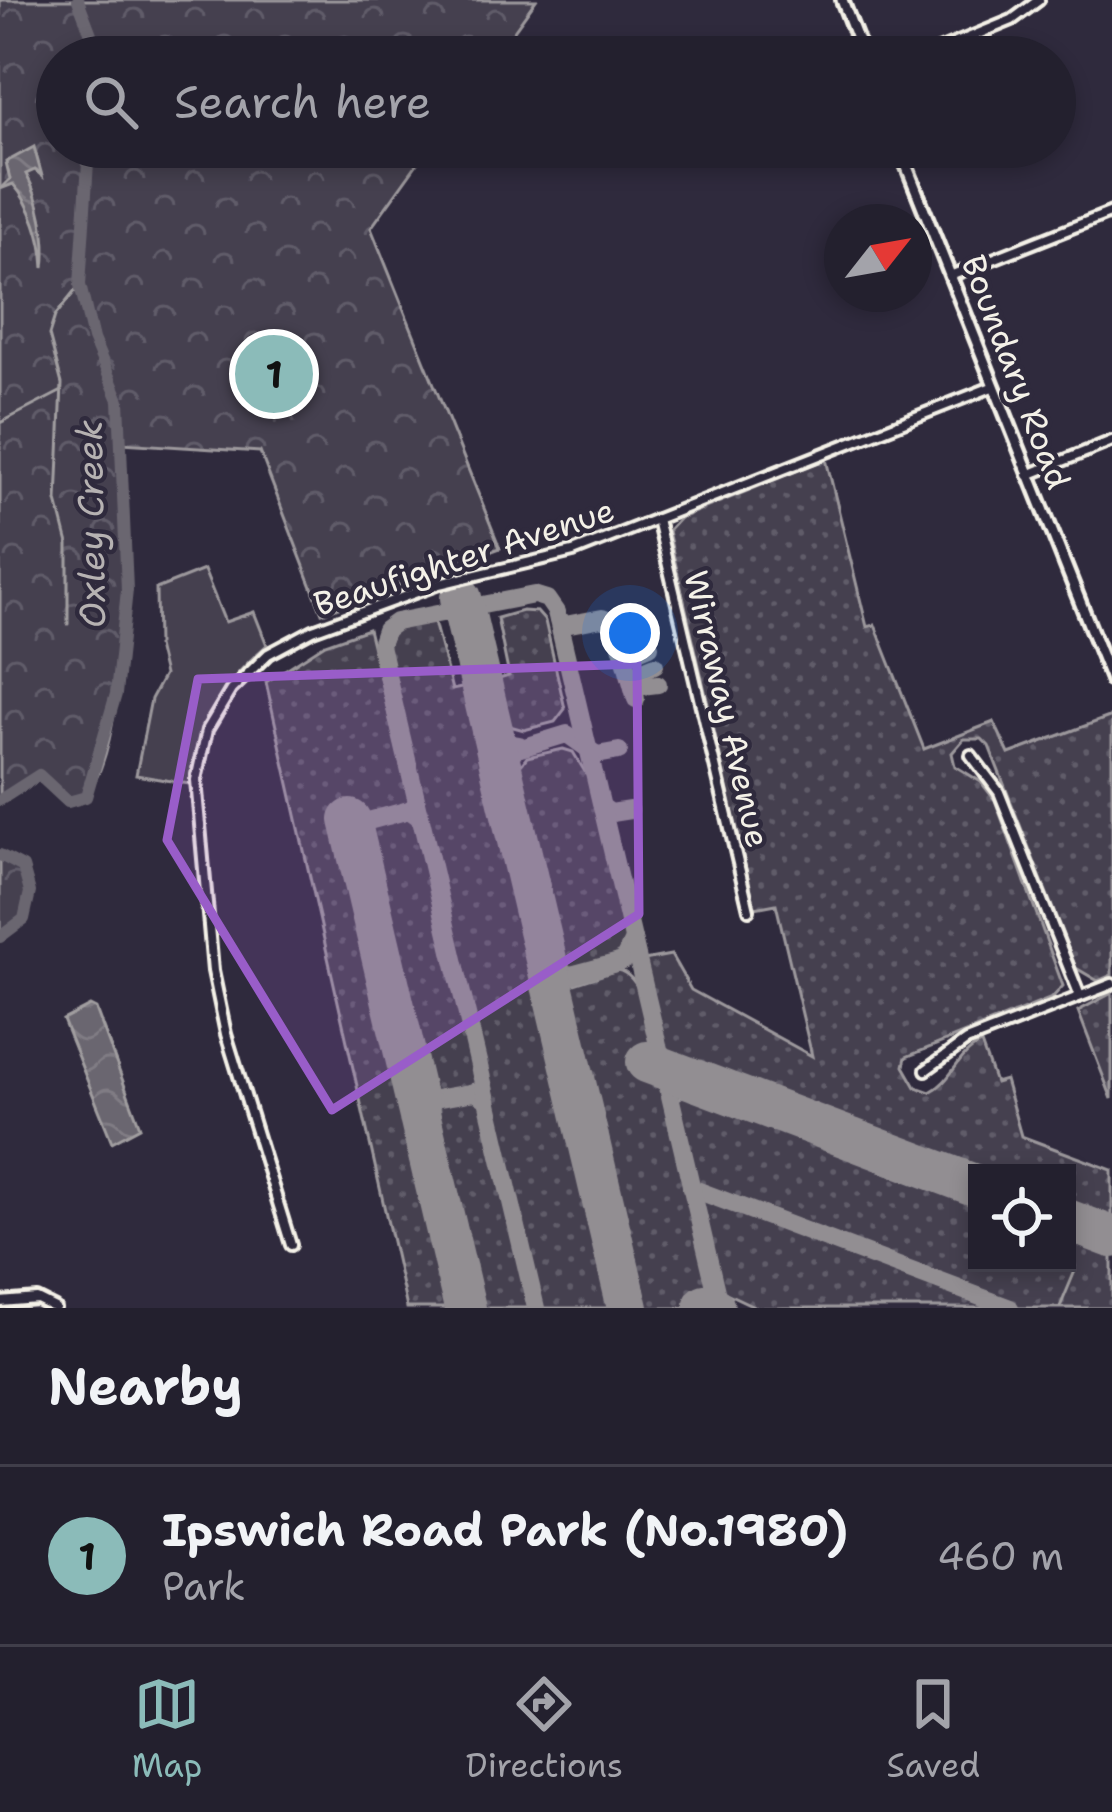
<!DOCTYPE html>
<style>
:root{--surface:#23202e;--page:#2f2d3a;--text:#f1f3f6;--muted:#a3a3aa;--line:#403e4a;--accent:#8bbbb9}
body{margin:0;font-family:"Shantell Sans",sans-serif;background:var(--page);color:var(--text)}
.controls{position:absolute;right:36px;bottom:36px;display:grid;overflow:hidden;border-radius:0px;box-shadow:0 6px 18px #0003}
.controls button{width:108px;height:108px;display:grid;place-items:center;padding:0;border:0;border-bottom:3px solid var(--line);background:var(--surface);color:var(--text);font:60px sans-serif}
.compass{position:absolute;left:824px;top:204px;width:108px;height:108px;border-radius:50%;background:var(--surface);box-shadow:0 6px 18px #0003;rotate:59deg}
.you{position:absolute;left:630px;top:633px;width:42px;height:42px;margin:-30px;border:9px solid #fff;border-radius:50%;background:#1a73e8;box-shadow:0 0 0 18px #1a73e833}
.badge{display:grid;place-items:center;width:78px;height:78px;border-radius:50%;background:var(--accent);color:#111;font-size:39px;font-weight:700}
.pin{position:absolute;translate:-50% -50%;border:6px solid #fff;box-shadow:0 3px 12px #0006}
.list{margin:0;padding:0;list-style:none}
h2{display:flex;justify-content:space-between;align-items:center;height:156px;margin:0;padding:0 48px;font-size:51px}
h2 small{font-size:39px;font-weight:400;color:var(--muted)}
.list li{display:grid;grid-template-columns:78px 1fr auto;gap:36px;align-items:center;box-sizing:border-box;height:180px;padding:0 48px;border-top:3px solid var(--line)}
.list b{display:block;font-size:45px;white-space:nowrap}
.list p{margin:0;font-size:39px;white-space:nowrap;color:var(--muted)}
.list em{font-size:39px;font-style:normal;color:var(--muted)}
.icon{flex:none;width:66px;height:66px;fill:none;stroke:currentColor;stroke-width:2;stroke-linecap:round;stroke-linejoin:round}
.map{position:relative;flex:none;width:1112px;height:1308px;overflow:hidden}
.search{position:absolute;background:var(--surface);box-shadow:0 6px 18px #0003;left:36px;right:36px;top:36px;height:132px;display:flex;align-items:center;gap:30px;box-sizing:border-box;padding:0 42px;border-radius:66px;color:var(--muted);font-size:45px}
.sheet{height:336px;background:var(--surface)}
nav{display:flex;justify-content:space-around;align-items:center;box-sizing:border-box;height:168px;border-top:3px solid var(--line);background:var(--surface);font-size:33px;color:var(--muted)}
nav a{display:grid;justify-items:center;gap:6px}
nav .on{color:var(--accent)}
.map>svg:first-child{display:block}
.grass{fill:url(#grass-dots);stroke:#9c989c;stroke-width:3;fill-rule:evenodd}
.park{fill:url(#park-crowns);stroke:#9c989c;stroke-width:3}
.pitch{fill:#454050;stroke:#9c989c;stroke-width:3}
.water{fill:url(#water-waves);stroke:#a19ea0;stroke-width:3}
.lines{fill:none;stroke-linecap:round;stroke-linejoin:round}
.stream{stroke:#a19ea0;stroke-width:3}
.river{stroke:#6a6670;stroke-width:12}
.taxiway{stroke:#928e92;stroke-width:18}
.runway{stroke:#928e92;stroke-width:42}
.minor-casing{stroke:#f4f1e8;stroke-width:16}
.major-casing{stroke:#f4f1e8;stroke-width:18}
.minor{stroke:#2f2a3d;stroke-width:8}
.major{stroke:#2f2a3d;stroke-width:9}
.marked{fill:#995dc9;fill-opacity:0.2;stroke:#995dc9;stroke-width:9;stroke-linejoin:round}
.labels{text-anchor:middle;dominant-baseline:central;stroke-width:9;stroke-linejoin:round;paint-order:stroke}
.street-label{font-size:33px;fill:#f4f1e8;stroke:#2f2a3d}
.water-label{font-size:36px;font-style:italic;fill:#b6b2b2;stroke:#2f2a3d}
</style>
<div class="map">
<svg width="1112" height="1308" viewBox="0 0 1112 1308">
<defs>
<pattern id="grass-dots" width="8" height="8" patternUnits="userSpaceOnUse" patternTransform="scale(3)"><rect width="8" height="8" fill="#454050"/><path d="M2 2h.1M6 6h.1" fill="none" stroke="#605c69" stroke-width="1.8" stroke-linecap="round"/></pattern>
<pattern id="park-crowns" width="20" height="18" patternUnits="userSpaceOnUse" patternTransform="scale(3)"><rect width="20" height="18" fill="#454050"/><path d="M2 6a3 3 0 1 1 6 0M12 15a3 3 0 1 1 6 0" fill="none" stroke="#605c69"/></pattern>
<pattern id="water-waves" width="16" height="10" patternUnits="userSpaceOnUse" patternTransform="scale(3)"><rect width="16" height="10" fill="#6a6670"/><path d="M0 5q4-4 8 0t8 0" fill="none" stroke="#807c84"/></pattern>
</defs>
<rect width="100%" height="100%" fill="#2f2a3d"/>
<filter id="ink" filterUnits="userSpaceOnUse"><feTurbulence type="fractalNoise" baseFrequency=".00833" numOctaves="2"/><feDisplacementMap in="SourceGraphic" scale="24" xChannelSelector="R" yChannelSelector="G"/><feConvolveMatrix kernelMatrix="1 2 1 2 8 2 1 2 1" color-interpolation-filters="sRGB"/></filter>
<g filter="url(#ink)">
<g class="grass">
<path d="M826,459L867,627L875,625L924,749L994,722L1009,754L1112,716V975L1098,981L1076,968L989,746L982,739H964L952,753L955,766L981,782L995,800L1063,986L1052,998L906,1057L904,1066L916,1087L930,1092C953,1081 956,1055 981,1044L995,1083L1005,1080L1021,1136L1112,1170V1308H758L722,1291L677,1100L687,1093L723,1106L733,1079L666,1050L644,960L671,955L691,990L812,1056L776,904L755,908L668,531L680,518ZM977,1173H1067V1263H977Z"/>
<path d="M522,611L537,612L545,621L565,709L555,722L524,730L506,725L496,680L509,676L497,618Z"/>
<path d="M433,618L452,690L466,687L613,1308H540L385,649L395,628Z"/>
<path d="M368,629L410,800L402,807L336,823L356,909L364,916L456,1308H407L266,682L325,644Z"/>
<path d="M563,749L573,752L590,780L627,937L617,958L570,969L563,965L517,770L527,757Z"/>
<path d="M404,816L416,822L477,1083L432,1098L424,1092L382,912L385,901L369,832L376,822Z"/>
<path d="M617,970C641,974 654,1024 651,1047C651,1056 644,1068 641,1076L661,1084L709,1289L703,1308H644L568,986Z"/>
<path d="M1112,993V1099L1078,1011Z"/>
<path d="M474,1097L482,1101L530,1308H475L429,1114L436,1106Z"/>
</g>
<g class="park">
<path d="M0,0H536L495,57H57V147H429L371,228L500,548L322,613L260,452L122,443C124,506 136,775 74,804L39,775L0,800Z"/>
<path d="M0,855L23,867L30,892L24,919L0,937Z"/>
</g>
<path class="pitch" d="M204,570L225,622L254,612L267,645C221,685 197,723 189,784L136,775L151,699L164,675L157,646L156,589Z"/>
<g class="water">
<path d="M34,147L42,176L35,170L26,174C40,199 48,240 44,268C43,241 32,205 13,184L0,189L10,179L6,162Z"/>
<path d="M90,1006L96,1009L140,1127L112,1142L63,1020Z"/>
</g>
<g class="lines">
<g class="stream">
<path d="M0,423L62,391"/>
<path d="M68,624V544L57,501L62,384L49,335L55,316L80,285"/>
<path d="M1060,1307L1075,1271"/>
</g>
<g class="river">
<path d="M78,0L91,34L92,57"/>
<path d="M0,800L39,775L68,802L86,797L116,694L127,590L119,400L93,339L80,285L89,147"/>
<path d="M0,855L23,867L30,892L24,919L0,937"/>
</g>
<g class="taxiway">
<path d="M449,610L464,617L478,671"/>
<path d="M558,620L565,625L602,618L615,623L636,699"/>
<path d="M619,630L646,629"/>
<path d="M626,656L650,646"/>
<path d="M630,675L655,665"/>
<path d="M481,680C487,706 487,743 519,745"/>
<path d="M633,687L658,684"/>
<path d="M588,749L597,755L619,751"/>
<path d="M602,807L611,813L630,810"/>
<path d="M515,829L502,769L508,752L567,734L588,749"/>
<path d="M361,864L355,834L361,823L409,810L420,818"/>
<path d="M533,901C539,927 539,972 573,975"/>
<path d="M570,1058L559,987L571,975L623,961L633,940"/>
<path d="M408,1063L423,1101L475,1092L486,1099"/>
<path d="M428,1149L422,1116L433,1102"/>
<path d="M691,1188L1010,1308"/>
<path d="M620,1275L629,1308"/>
<path d="M462,1291L466,1308"/>
<path d="M536,1308L380,645L385,630L396,622L534,595L547,599L556,612L720,1308"/>
</g>
<g class="runway">
<path d="M461,598L628,1308"/>
<path d="M350,820L465,1308"/>
<path d="M647,1062L977,1186"/>
<path d="M1067,1220L1112,1237"/>
<path d="M705,1305L714,1308"/>
</g>
<g class="minor-casing">
<g id="minor">
<path d="M922,57L1012,20L1039,0"/>
<path d="M950,276L1112,212"/>
<path d="M1028,475L1112,441"/>
<path d="M657,519L749,910"/>
<path d="M971,755L999,792L1080,996"/>
<path d="M926,1070L966,1041L1112,984"/>
<path d="M291,1245L226,1034L213,971L196,780L207,730L231,690L268,654L313,630L439,584L573,552L992,387"/>
<path d="M0,1302L37,1299L55,1308"/>
</g>
</g>
<g class="major-casing">
<g id="major">
<path d="M842,0L864,57"/>
<path d="M899,147L1112,682"/>
</g>
</g>
<use href="#minor" class="minor"/>
<use href="#major" class="major"/>
</g>
</g>
<path class="marked" d="M637,664L639,914L332,1110L167,840L198,679Z"/>
<g class="labels">
<g class="street-label">
<text transform="translate(1016 372) rotate(69)">Boundary Road</text>
<text transform="translate(464 557) rotate(-18)">Beaufighter Avenue</text>
<text transform="translate(727 709) rotate(77)">Wirraway Avenue</text>
</g>
<g class="water-label">
<text transform="translate(91 524) rotate(-91)">Oxley Creek</text>
</g>
</g>
</svg>
<div class="controls">
<button><svg class="icon" aria-label="locate" viewBox="0 0 24 24"><circle cx="12" cy="12" r="6"/><path d="M12 2v4M12 18v4M2 12h4M18 12h4"/></svg></button>
</div>
<svg class="compass" viewBox="-18 -18 36 36"><path d="M0-13l5 13h-10z" fill="#e53935"/><path d="M0 13l5-13h-10z" fill="#a3a3aa"/></svg>
<div class="you"></div>
<div class="pin badge" style="left:274px;top:374px">1</div>
<div class="search"><svg class="icon" aria-label="search" viewBox="0 0 24 24"><circle cx="10" cy="10" r="6"/><path d="M15 15l6 6"/></svg>Search here</div>
</div>
<section class="sheet">
<h2>Nearby<small></small></h2>
<ul class="list">
<li><span class="badge">1</span><div><b>Ipswich Road Park (No.1980)</b><p>Park</p></div><em>460 m</em></li>
</ul>
</section>
<nav>
<a class="on"><svg class="icon" aria-label="map" viewBox="0 0 24 24"><path d="M3 6l6-2 6 2 6-2v14l-6 2-6-2-6 2zM9 4v14M15 6v14"/></svg>Map</a>
<a><svg class="icon" aria-label="directions" viewBox="0 0 24 24"><path d="M12 3l9 9-9 9-9-9zM9 14v-3h6M13 9l2 2-2 2"/></svg>Directions</a>
<a><svg class="icon" aria-label="saved" viewBox="0 0 24 24"><path d="M7 4h10v16l-5-4-5 4z"/></svg>Saved</a>
</nav>
